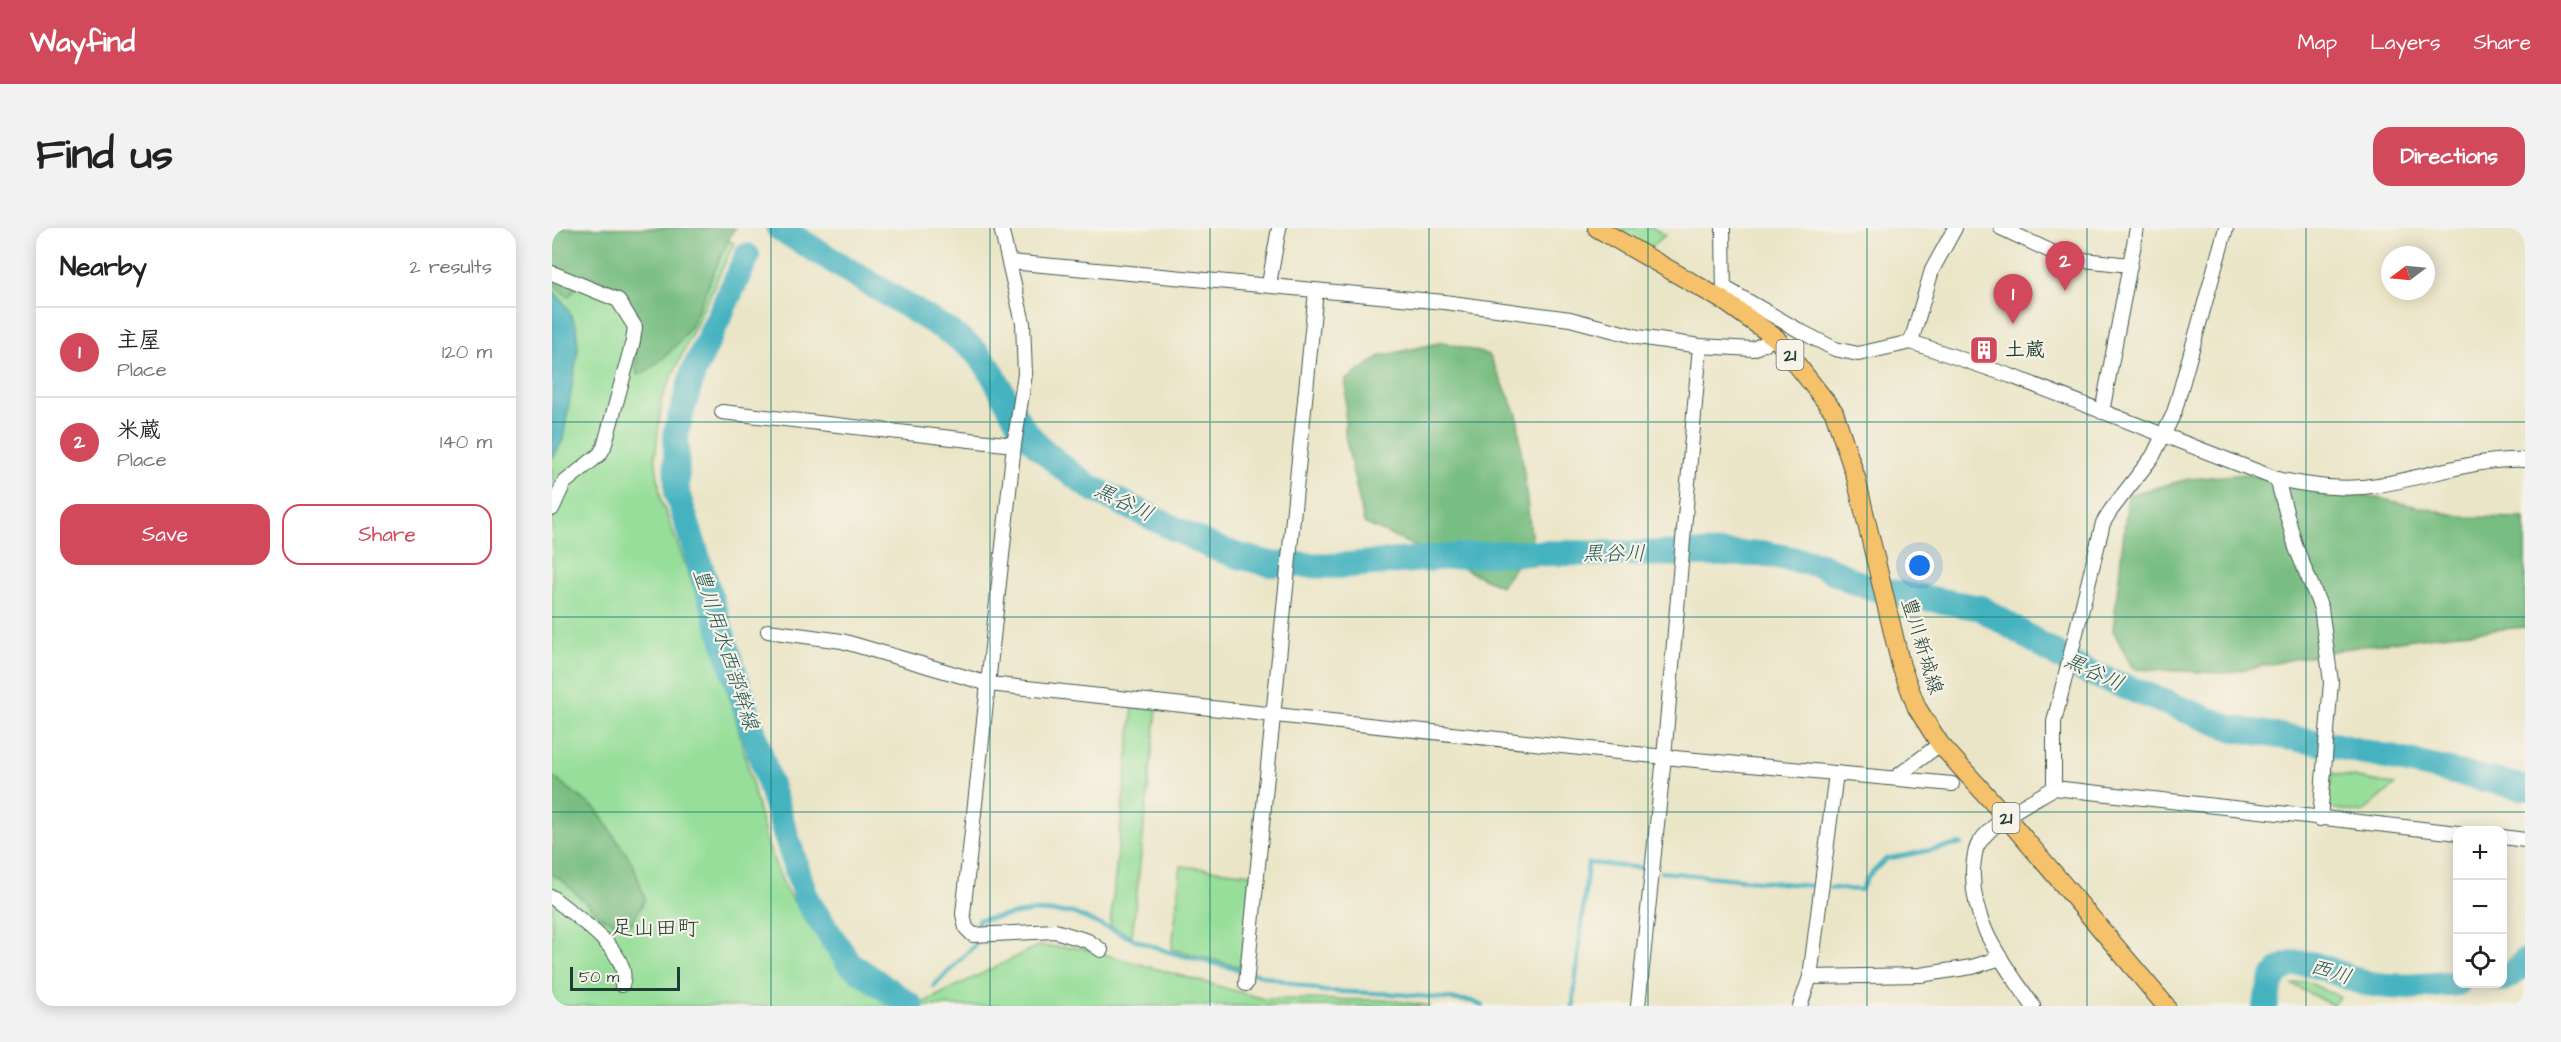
<!DOCTYPE html>
<meta charset="utf-8">
<style>
:root{--surface:#fff;--page:#f2f2f2;--text:#222;--muted:#767676;--line:#e0e0e0;--accent:#d1495b}
body{margin:0;font-family:"Architects Daughter","Klee One",sans-serif;background:var(--page);color:var(--text)}
.controls{position:absolute;right:18px;bottom:18px;display:grid;overflow:hidden;border-radius:12px;box-shadow:0 3px 15px #0003}
.controls button{width:54px;height:54px;display:grid;place-items:center;padding:0;border:0;border-bottom:2px solid var(--line);background:var(--surface);color:var(--text);font:30px sans-serif}
.compass{position:absolute;left:1829px;top:18px;width:54px;height:54px;border-radius:50%;background:var(--surface);box-shadow:0 3px 15px #0003;rotate:254deg}
.scale{position:absolute;left:18px;bottom:15px;width:110px;box-sizing:border-box;padding-left:6px;border:3px solid #1f3d34;border-top:0;font-size:16px;line-height:21px;white-space:nowrap;color:#1f3d34;-webkit-text-stroke:4px #f7f3e8;paint-order:stroke}
.you{position:absolute;left:1368px;top:338px;width:21px;height:21px;margin:-15px;border:4px solid #fff;border-radius:50%;background:#1a73e8;box-shadow:0 0 0 9px #1a73e833}
.badge{display:grid;place-items:center;width:39px;height:39px;border-radius:50%;background:var(--accent);color:#fff;font-size:20px;font-weight:700}
.pin{position:absolute;translate:-50% -50px;filter:drop-shadow(0 2px 3px #0008)}
.pin::after{content:'';position:absolute;top:32px;width:21px;height:18px;background:inherit;clip-path:polygon(0 0,100% 0,50% 100%)}
.list{margin:0;padding:0;list-style:none}
h2{display:flex;justify-content:space-between;align-items:center;height:78px;margin:0;padding:0 24px;font-size:26px}
h2 small{font-size:20px;font-weight:400;color:var(--muted)}
.list li{display:grid;grid-template-columns:39px 1fr auto;gap:18px;align-items:center;box-sizing:border-box;height:90px;padding:0 24px;border-top:2px solid var(--line)}
.list b{display:block;font-size:22px;white-space:nowrap}
.list p{margin:0;font-size:20px;white-space:nowrap;color:var(--muted)}
.list em{font-size:20px;font-style:normal;color:var(--muted)}
.actions{display:flex;gap:12px;padding:18px 24px}
.actions a{flex:1;padding:14px 0;border:2px solid var(--accent);border-radius:18px;text-align:center;font-size:21px;color:var(--accent)}
.actions .main{background:var(--accent);color:#fff}
.icon{flex:none;width:33px;height:33px;fill:none;stroke:currentColor;stroke-width:2;stroke-linecap:round;stroke-linejoin:round}
.map{position:relative;flex:none;width:1973px;height:778px;overflow:hidden;border-radius:18px}
header{display:flex;align-items:center;gap:36px;box-sizing:border-box;height:84px;padding:0 30px;background:var(--accent);color:#fff}
header strong{font-size:28px}
nav{display:flex;gap:33px;margin-inline-start:auto;font-size:21px}
.intro{display:flex;align-items:center;justify-content:space-between;box-sizing:border-box;height:144px;padding:0 36px}
h1{margin:0;font-size:42px}
.button{padding:15px 27px;border-radius:18px;background:var(--accent);color:#fff;font-size:21px;font-weight:700}
main{display:flex;gap:36px;padding:0 36px}
aside{flex:1;background:var(--surface);border-radius:18px;box-shadow:0 3px 15px #0003}
.map>svg:first-child{display:block}
.green{fill:#96de99;stroke:#5a8e66;stroke-width:1.5}
.forest{fill:#78bd81;stroke:#4c7d5a;stroke-width:1.5}
.water{fill:#44b2c0;stroke:#32787a;stroke-width:1.5}
.lines{fill:none;stroke-linecap:round;stroke-linejoin:round}
.stream{stroke:#44b2c0;stroke-width:4.5}
.river{stroke:#44b2c0;stroke-width:26}
.minor-casing{stroke:#3e564a;stroke-width:16}
.major-casing{stroke:#3e564a;stroke-width:20}
.minor{stroke:#fff;stroke-width:14}
.major{stroke:#f5c16b;stroke-width:18}
.grid{fill:none;stroke:#0f766e;stroke-width:1.5;stroke-opacity:0.55}
.labels{text-anchor:middle;dominant-baseline:central;stroke-width:4.5;stroke-linejoin:round;paint-order:stroke}
.shield{fill:#f7f3e8;stroke:#60746a;stroke-width:1.5}
.shield-label{font-size:18px;font-weight:bold;fill:#1f3d34}
.poi-label{font-size:20px;font-weight:bold;fill:#1f3d34;stroke:#f7f3e8;text-anchor:start}
.street-label{font-size:20px;fill:#1f3d34;stroke:#f7f3e8}
.water-label{font-size:21px;font-style:italic;fill:#285a57;stroke:#f7f3e8}
.quarter-label{font-size:22px;fill:#1f3d34;stroke:#f7f3e8}
</style>
<header>
<strong>Wayfind</strong>
<nav><a>Map</a><a>Layers</a><a>Share</a></nav>
</header>
<div class="intro"><h1>Find us</h1><a class="button">Directions</a></div>
<main>
<aside>
<h2>Nearby<small>2 results</small></h2>
<ul class="list">
<li><span class="badge">1</span><div><b>主屋</b><p>Place</p></div><em>120 m</em></li>
<li><span class="badge">2</span><div><b>米蔵</b><p>Place</p></div><em>140 m</em></li>
</ul>
<div class="actions"><a class="main">Save</a><a>Share</a></div>
</aside>
<div class="map">
<svg width="1973" height="778" viewBox="0 0 1973 778">
<rect width="100%" height="100%" fill="#f7f3e8"/>
<filter id="ink" filterUnits="userSpaceOnUse"><feTurbulence type="fractalNoise" baseFrequency=".0167" numOctaves="2"/><feDisplacementMap in="SourceGraphic" scale="12" xChannelSelector="R" yChannelSelector="G"/><feConvolveMatrix kernelMatrix="1 2 1 2 8 2 1 2 1" color-interpolation-filters="sRGB"/></filter>
<filter id="wash" filterUnits="userSpaceOnUse"><feTurbulence type="fractalNoise" baseFrequency=".008" numOctaves="4" result="noise"/><feDisplacementMap in="SourceGraphic" scale="24" xChannelSelector="R" yChannelSelector="G"/><feGaussianBlur stdDeviation="1.35" result="paint"/><feColorMatrix in="noise" values="0 0 0 0 0 0 0 0 0 0 0 0 0 0 0 0 0 1.4 0 .05"/><feComposite in="paint" operator="in"/></filter>
<g filter="url(#wash)">
<rect width="100%" height="100%" fill="#ebe5c7"/>
<g class="green">
<path d="M0,0H146L182,15L110,170L103,228L109,272L168,428L215,615L233,660L257,698L297,745L351,778H0Z"/>
<path d="M1069,0H1101L1113,7L1097,21L1068,3Z"/>
<path d="M581,479L605,481L580,708L558,698Z"/>
<path d="M1780,545L1843,557L1810,585L1776,580Z"/>
<path d="M629,638L699,646L689,739L620,721Z"/>
<path d="M486,718L530,720L712,771L838,772L879,778H364Z"/>
<path d="M1753,753L1788,769L1780,777L1741,757Z"/>
</g>
<g class="forest">
<path d="M0,0H183C165,30 156,62 141,93C133,111 104,141 85,147L83,125L85,85L57,62L28,56L16,69L0,55Z"/>
<path d="M891,114L937,127L965,186L980,316L949,358L812,295L793,207L794,152L829,128Z"/>
<path d="M1693,246L1761,256L1913,289L1973,290V399L1897,406L1791,421L1675,445L1581,441L1561,402L1576,267L1637,251Z"/>
<path d="M0,548L44,581L81,636L93,671L81,694L73,699L49,689L10,652L0,646Z"/>
</g>
<path class="water" d="M0,61L15,79L24,98L26,121L11,212L0,232Z"/>
<g class="lines">
<g class="stream">
<path d="M1109,644L1262,658"/>
<path d="M1278,660L1309,662L1315,650L1334,631L1409,616"/>
<path d="M382,758L423,717L426,692L483,683L521,685L581,711L617,724L771,763L845,766L919,773L931,778"/>
<path d="M1021,778L1036,635L1090,640"/>
</g>
<g class="river">
<path d="M227,0L401,106L423,123L437,140L468,197L485,217L509,238L538,259L656,317L686,328L719,336L784,338L947,325L1215,326L1269,337L1303,354L1329,362L1429,380L1530,442L1679,500L1781,517L1973,560"/>
<path d="M195,28L141,145L124,204L125,265L255,673L297,735L359,778"/>
<path d="M1950,751L1959,747L1973,733"/>
<path d="M1713,778C1715,770 1717,759 1721,751C1742,716 1786,749 1813,755C1845,761 1874,758 1906,755"/>
</g>
</g>
</g>
<g filter="url(#ink)">
<g class="lines">
<g class="minor-casing">
<g id="minor">
<path d="M449,0L471,95L473,146L462,217L411,686L414,700L421,707L503,703L536,713L549,722"/>
<path d="M1171,0L1172,68"/>
<path d="M1449,0L1513,30L1578,37"/>
<path d="M458,34L892,74L1018,91L1086,109L1148,118L1201,121L1224,110"/>
<path d="M0,45L66,72L83,99L81,113L52,219L48,226L12,255L0,281"/>
<path d="M717,56L727,0"/>
<path d="M1173,60L1248,103L1283,121L1306,126L1359,114L1459,148L1725,251C1759,258 1792,263 1827,257C1875,249 1924,230 1973,232"/>
<path d="M1359,114L1380,42L1403,0"/>
<path d="M170,184L462,217"/>
<path d="M1550,184L1585,0"/>
<path d="M1725,251L1744,320L1769,380L1779,454L1768,591"/>
<path d="M216,403L290,413L437,456L1112,529L1400,556"/>
<path d="M1343,550L1388,516"/>
<path d="M1502,560V494L1551,295L1559,282L1601,228L1622,185L1674,0"/>
<path d="M1950,609L1973,612"/>
<path d="M0,669C21,687 82,725 70,757"/>
<path d="M1258,749L1368,747L1420,739L1449,730"/>
<path d="M694,756L764,63"/>
<path d="M1086,778L1112,529L1148,118"/>
<path d="M1248,778L1258,749L1284,545"/>
<path d="M1481,778C1451,734 1419,697 1421,641C1422,633 1422,622 1427,615C1444,590 1477,575 1502,560L1906,605"/>
</g>
</g>
<g class="major-casing">
<path id="major" d="M1045,0L1172,73L1224,110L1282,184L1304,250L1349,438L1365,480L1388,516L1454,589L1614,778"/>
</g>
<use href="#minor" class="minor"/>
<use href="#major" class="major"/>
</g>
</g>
<path class="grid" d="M219,0V778M438,0V778M658,0V778M877,0V778M1096,0V778M1315,0V778M1535,0V778M1754,0V778M0,194H1973M0,389H1973M0,584H1973"/>
<defs>
<g id="building-square" transform="scale(1.5)"><rect x="-9" y="-9" width="18" height="18" rx="4" fill="#d1495b" stroke="#f7f3e8"/><path d="M-4-6H4V6H1V3H-1V6H-4ZM-2.5-4.3h1.7v1.8h-1.7ZM.8-4.3h1.7v1.8H.8ZM-2.5-1h1.7V.8h-1.7ZM.8-1h1.7V.8H.8Z" fill="#fff"/></g>
</defs>
<g fill-rule="evenodd">
<use href="#building-square" x="1432" y="122"/>
</g>
<g class="labels">
<g class="shield">
<rect x="1224.5" y="112" width="27" height="30" rx="4.5"/>
<rect x="1440.5" y="575" width="27" height="30" rx="4.5"/>
</g>
<g class="shield-label">
<text x="1238" y="127">21</text>
<text x="1454" y="590">21</text>
</g>
<g class="poi-label">
<text x="1453" y="122">土蔵</text>
</g>
<g class="street-label">
<text transform="translate(1370 418) rotate(73)">豊川新城線</text>
</g>
<g class="water-label">
<text transform="translate(572 274) rotate(26)">黒谷川</text>
<text x="1062" y="325">黒谷川</text>
<text transform="translate(174 421) rotate(72)">豊川用水西部幹線</text>
<text transform="translate(1542 444) rotate(25)">黒谷川</text>
<text transform="translate(1779 744) rotate(17)">西川</text>
</g>
<g class="quarter-label">
<text x="103" y="700">足山田町</text>
</g>
</g>
</svg>
<div class="controls">
<button>+</button>
<button>−</button>
<button><svg class="icon" aria-label="locate" viewBox="0 0 24 24"><circle cx="12" cy="12" r="6"/><path d="M12 2v4M12 18v4M2 12h4M18 12h4"/></svg></button>
</div>
<svg class="compass" viewBox="-18 -18 36 36"><path d="M0-13l5 13h-10z" fill="#e53935"/><path d="M0 13l5-13h-10z" fill="#767676"/></svg>
<div class="scale">50 m</div>
<div class="you"></div>
<div class="pin badge" style="left:1461px;top:96px">1</div>
<div class="pin badge" style="left:1513px;top:63px">2</div>
</div>
</main>
